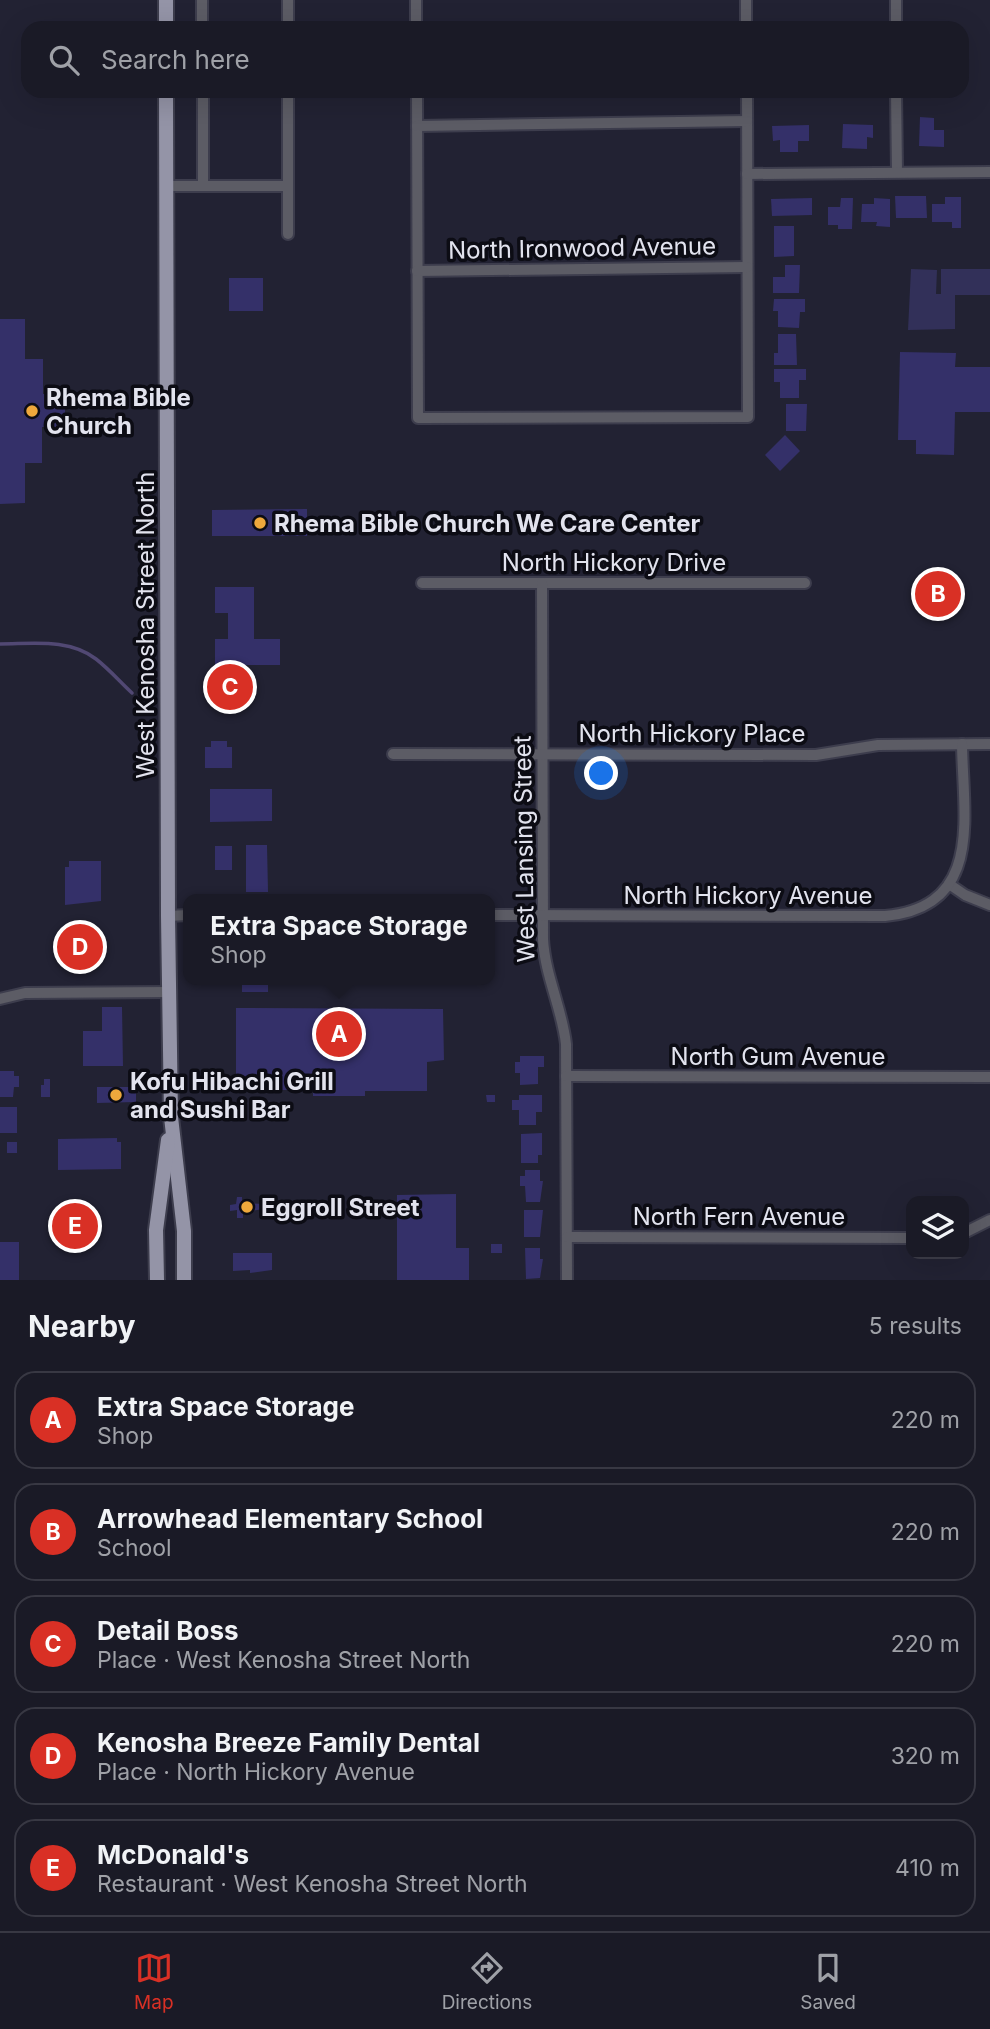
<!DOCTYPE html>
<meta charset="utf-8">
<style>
:root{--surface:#1a1a26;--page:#272732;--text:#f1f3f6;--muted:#9fa1a7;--line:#383843;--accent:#d93025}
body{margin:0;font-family:Inter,sans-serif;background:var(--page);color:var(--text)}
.controls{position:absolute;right:21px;bottom:21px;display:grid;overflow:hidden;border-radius:14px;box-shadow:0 7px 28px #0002}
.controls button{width:63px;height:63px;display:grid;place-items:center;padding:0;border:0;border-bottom:2px solid var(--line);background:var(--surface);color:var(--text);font:35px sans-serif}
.you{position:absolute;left:602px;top:774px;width:24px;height:24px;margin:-18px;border:5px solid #fff;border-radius:50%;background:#1a73e8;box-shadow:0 0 0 10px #1a73e833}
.badge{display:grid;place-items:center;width:46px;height:46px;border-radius:50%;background:var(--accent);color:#fff;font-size:23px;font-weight:700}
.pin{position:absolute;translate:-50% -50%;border:4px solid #fff;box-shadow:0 2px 7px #0006}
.popup{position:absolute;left:183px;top:894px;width:312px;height:91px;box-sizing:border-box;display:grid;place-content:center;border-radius:14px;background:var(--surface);filter:drop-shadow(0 2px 5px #0005);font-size:23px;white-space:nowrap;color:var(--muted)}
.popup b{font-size:26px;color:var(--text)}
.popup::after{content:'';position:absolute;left:50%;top:100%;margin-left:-14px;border:14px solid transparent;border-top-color:var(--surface)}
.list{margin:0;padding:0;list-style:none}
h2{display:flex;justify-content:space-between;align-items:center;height:91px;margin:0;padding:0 28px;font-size:30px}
h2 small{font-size:23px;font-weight:400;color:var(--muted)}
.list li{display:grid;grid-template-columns:46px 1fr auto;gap:21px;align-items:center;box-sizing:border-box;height:98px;margin:0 14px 14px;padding:0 14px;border:2px solid var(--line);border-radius:21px}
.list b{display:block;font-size:26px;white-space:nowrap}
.list p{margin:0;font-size:23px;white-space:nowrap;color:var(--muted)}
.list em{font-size:23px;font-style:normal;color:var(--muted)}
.icon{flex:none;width:38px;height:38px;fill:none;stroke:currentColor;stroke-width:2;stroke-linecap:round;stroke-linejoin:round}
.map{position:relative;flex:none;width:990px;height:1280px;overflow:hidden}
.search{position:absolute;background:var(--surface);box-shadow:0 7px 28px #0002;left:21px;right:21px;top:21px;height:77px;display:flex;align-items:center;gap:18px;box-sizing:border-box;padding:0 24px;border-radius:21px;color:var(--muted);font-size:26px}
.sheet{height:651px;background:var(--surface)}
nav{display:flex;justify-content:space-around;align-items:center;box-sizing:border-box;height:98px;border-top:2px solid var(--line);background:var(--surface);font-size:19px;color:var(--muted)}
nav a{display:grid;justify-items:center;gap:4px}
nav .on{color:var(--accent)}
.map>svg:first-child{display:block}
.green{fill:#323059}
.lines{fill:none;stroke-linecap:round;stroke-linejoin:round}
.stream{stroke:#514873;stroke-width:3.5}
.building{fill:#343069}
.minor-casing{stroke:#3d3d4d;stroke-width:14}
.major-casing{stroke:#3d3d4d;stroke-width:18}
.minor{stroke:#5c5c65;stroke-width:10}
.major{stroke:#9494a7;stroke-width:14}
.poi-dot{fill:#eea83c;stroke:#0c0c14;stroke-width:2.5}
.labels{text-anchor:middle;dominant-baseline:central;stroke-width:7;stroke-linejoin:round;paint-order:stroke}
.street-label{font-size:24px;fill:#e2e3ee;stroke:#0c0c14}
.poi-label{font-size:24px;font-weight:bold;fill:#e2e3ee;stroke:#0c0c14;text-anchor:start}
</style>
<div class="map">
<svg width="990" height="1280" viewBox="0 0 990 1280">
<rect width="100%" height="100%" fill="#223"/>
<path class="green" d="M911,269L937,270L936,294H941V269H990V295H955V329L908,330Z"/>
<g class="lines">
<path class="stream" d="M0,644C32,644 69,638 96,659C109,669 120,682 132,693"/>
</g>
<g class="building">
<path d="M920,117L934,118V130H944V147L919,146Z"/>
<path d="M843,124L873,125V138L867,137V149L842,148Z"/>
<path d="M809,125V141H798V152H780V140L773,141L772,126Z"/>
<path d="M895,196H926L927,218H896Z"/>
<path d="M945,197H961V228H952V222H932V204H945Z"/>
<path d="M812,198V215L772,216L771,199Z"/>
<path d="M841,198H853L852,229H838V225H828V207H840Z"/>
<path d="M874,198L890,199V227L876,226L877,222H861L862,204H874Z"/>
<path d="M774,226H794V256L774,257Z"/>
<path d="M785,265H800L799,293H773V277H785Z"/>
<rect x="229" y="278" width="34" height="33"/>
<path d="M774,299H805V312H800L799,328L778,327V311H773Z"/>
<path d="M0,319H25V359H43V394H65V427H42V463H25V503L0,504Z"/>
<path d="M778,334H796L797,365H774V353H778Z"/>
<path d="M900,352L956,353L955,367H990V412H955L954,455L916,454V440H898Z"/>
<path d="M774,369H806V380H799V398H780V382H774Z"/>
<path d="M786,404H807L806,431H786Z"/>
<path d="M785,435L800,451L780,471L765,455Z"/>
<path d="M307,509V536H212V510Z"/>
<path d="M215,587H254V639H280V665H215V639H228V613H215Z"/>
<path d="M216,674H235V678H244V695H235V706H216Z"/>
<path d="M211,741H227V747H232V768H205V747H211Z"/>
<path d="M210,789H272V821L210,822Z"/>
<path d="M246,845H267L268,892H246Z"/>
<rect x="215" y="846" width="17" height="24"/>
<path d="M69,861H101V901L65,905V867H69Z"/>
<path d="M70,935H102L103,951H101V957H70V954H57L58,942H70Z"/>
<rect x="242" y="980" width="26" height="12"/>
<path d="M102,1007H122L123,1066H83V1031H102Z"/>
<path d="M236,1008L443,1009L444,1060L427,1062V1091H365V1096H313V1090H236Z"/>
<path d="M520,1056H544V1067H538V1084L520,1085V1073H515V1062H520Z"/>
<path d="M0,1071H14V1076H19V1087H14L13,1097H0Z"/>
<path d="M44,1079H50V1097H41V1085H44Z"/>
<path d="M97,1087H136V1102L97,1103Z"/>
<path d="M486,1095H495V1102H487Z"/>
<path d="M519,1095H542V1112H536V1125H519V1110H512V1100H519Z"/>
<rect x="0" y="1107" width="17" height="26"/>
<path d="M542,1133V1155H538V1163H521V1134Z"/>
<path d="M117,1138V1142H121V1169L58,1170V1139Z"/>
<rect x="7" y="1142" width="10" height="11"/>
<path d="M525,1170H540V1181H543L540,1202H526L525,1186H520V1176H525Z"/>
<path d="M456,1194V1248H469V1280H397V1195Z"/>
<path d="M237,1197H242V1203L263,1204L264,1209L243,1212V1218H237V1210L230,1211V1205L236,1204Z"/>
<path d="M59,1204H90L91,1248H59Z"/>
<path d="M524,1210H543L540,1237H524Z"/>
<rect x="0" y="1242" width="19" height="38"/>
<rect x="491" y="1244" width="11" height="9"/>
<path d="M525,1248H540V1259H543L540,1278L526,1279Z"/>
<path d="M233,1253H272V1270L250,1273V1270L233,1271Z"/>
</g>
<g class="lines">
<g class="minor-casing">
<g id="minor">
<path d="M202,0V28"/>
<path d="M416,0V28"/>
<path d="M746,0V28"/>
<path d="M896,0V28"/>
<path d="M288,28V0"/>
<path d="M203,91V186"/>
<path d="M417,91L418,418L748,417L747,91"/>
<path d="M896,91L897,172"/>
<path d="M417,126L747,121"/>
<path d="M747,174L990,172"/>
<path d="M167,186H288"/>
<path d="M288,234V91"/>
<path d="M417,271L747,267"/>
<path d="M422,583H805"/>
<path d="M542,583L543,939C545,976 562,1008 566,1044L567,1280"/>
<path d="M393,754L816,755L878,745L990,744"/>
<path d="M949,884L965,895L990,905"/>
<path d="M490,915L885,916C984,907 963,817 962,744"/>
<path d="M168,916L188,915"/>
<path d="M0,999L25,993L170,992"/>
<path d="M566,1076L990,1077"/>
<path d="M964,1233L990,1220"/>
<path d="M567,1237L911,1238"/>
</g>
</g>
<g class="major-casing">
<g id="major">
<path d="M166,0V28"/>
<path d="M166,91L168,916L171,1117L184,1231V1280"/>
<path d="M157,1280L156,1230L168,1140"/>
</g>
</g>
<use href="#minor" class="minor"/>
<use href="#major" class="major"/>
</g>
<g class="poi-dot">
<circle cx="32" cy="411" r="7"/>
<circle cx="260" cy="523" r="7"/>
<circle cx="116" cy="1095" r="7"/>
<circle cx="247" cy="1207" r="7"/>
</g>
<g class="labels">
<g class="street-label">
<text transform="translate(582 248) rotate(-1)">North Ironwood Avenue</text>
<text x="614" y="562">North Hickory Drive</text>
<text transform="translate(145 625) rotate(-90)">West Kenosha Street North</text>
<text x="692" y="733">North Hickory Place</text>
<text transform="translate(524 849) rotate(-91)">West Lansing Street</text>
<text x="748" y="895">North Hickory Avenue</text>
<text x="778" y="1056">North Gum Avenue</text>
<text x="739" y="1216">North Fern Avenue</text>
</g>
<g class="poi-label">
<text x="46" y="397">Rhema Bible<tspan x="46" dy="28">Church</tspan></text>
<text x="274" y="523">Rhema Bible Church We Care Center</text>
<text x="130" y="1081">Kofu Hibachi Grill<tspan x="130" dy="28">and Sushi Bar</tspan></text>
<text x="261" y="1207">Eggroll Street</text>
</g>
</g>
</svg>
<div class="controls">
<button><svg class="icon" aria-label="layers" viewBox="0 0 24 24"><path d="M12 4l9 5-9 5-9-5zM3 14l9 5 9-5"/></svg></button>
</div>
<div class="you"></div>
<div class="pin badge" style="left:339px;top:1034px">A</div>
<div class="popup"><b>Extra Space Storage</b>Shop</div>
<div class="pin badge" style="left:938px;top:594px">B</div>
<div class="pin badge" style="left:230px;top:687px">C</div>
<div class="pin badge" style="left:80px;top:947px">D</div>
<div class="pin badge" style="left:75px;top:1226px">E</div>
<div class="search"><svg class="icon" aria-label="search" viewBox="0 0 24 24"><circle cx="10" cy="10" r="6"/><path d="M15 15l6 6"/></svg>Search here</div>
</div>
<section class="sheet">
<h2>Nearby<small>5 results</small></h2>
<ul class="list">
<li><span class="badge">A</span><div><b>Extra Space Storage</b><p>Shop</p></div><em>220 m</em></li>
<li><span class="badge">B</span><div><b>Arrowhead Elementary School</b><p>School</p></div><em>220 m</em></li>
<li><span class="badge">C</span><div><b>Detail Boss</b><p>Place · West Kenosha Street North</p></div><em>220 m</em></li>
<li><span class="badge">D</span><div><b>Kenosha Breeze Family Dental</b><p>Place · North Hickory Avenue</p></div><em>320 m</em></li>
<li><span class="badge">E</span><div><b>McDonald's</b><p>Restaurant · West Kenosha Street North</p></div><em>410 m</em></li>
</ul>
</section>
<nav>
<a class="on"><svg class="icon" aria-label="map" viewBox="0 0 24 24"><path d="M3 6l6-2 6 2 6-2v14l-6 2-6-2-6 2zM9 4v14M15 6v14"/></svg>Map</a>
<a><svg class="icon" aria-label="directions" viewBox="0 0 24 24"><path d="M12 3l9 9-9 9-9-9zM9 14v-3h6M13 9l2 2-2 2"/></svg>Directions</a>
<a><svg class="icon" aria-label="saved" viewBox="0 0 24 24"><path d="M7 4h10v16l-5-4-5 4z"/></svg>Saved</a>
</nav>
